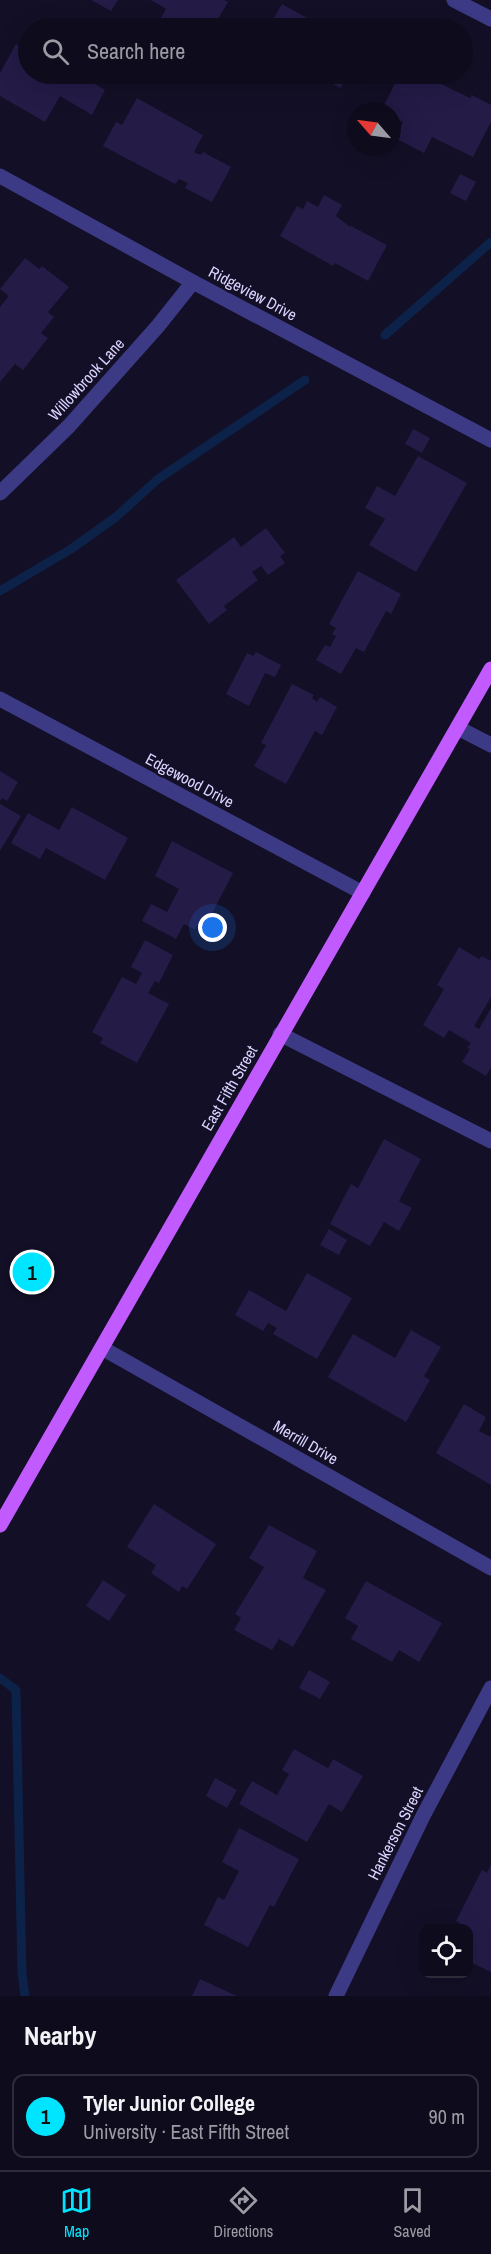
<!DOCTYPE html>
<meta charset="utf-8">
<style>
:root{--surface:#0e0b1c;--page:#1c1929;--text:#f1f3f6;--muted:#9b9ba3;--line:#2e2b3b;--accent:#00e5ff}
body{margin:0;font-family:"Archivo Narrow",sans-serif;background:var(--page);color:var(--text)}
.controls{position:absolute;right:18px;bottom:18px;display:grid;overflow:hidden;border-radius:12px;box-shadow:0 6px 24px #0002}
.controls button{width:54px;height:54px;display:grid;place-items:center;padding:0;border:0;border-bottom:2px solid var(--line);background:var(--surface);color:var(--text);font:30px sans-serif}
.compass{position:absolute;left:347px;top:102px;width:54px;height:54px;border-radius:50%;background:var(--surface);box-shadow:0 6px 24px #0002;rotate:298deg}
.you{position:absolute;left:213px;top:928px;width:21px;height:21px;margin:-15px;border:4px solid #fff;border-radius:50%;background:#1a73e8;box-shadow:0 0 0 9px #1a73e833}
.badge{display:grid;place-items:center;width:39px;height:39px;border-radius:50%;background:var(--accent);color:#111;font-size:20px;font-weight:700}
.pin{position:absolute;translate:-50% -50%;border:3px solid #fff;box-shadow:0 2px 6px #0006}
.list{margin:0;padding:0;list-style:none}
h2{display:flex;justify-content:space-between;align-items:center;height:78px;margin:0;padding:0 24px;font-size:26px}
h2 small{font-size:20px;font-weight:400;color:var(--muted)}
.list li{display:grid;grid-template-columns:39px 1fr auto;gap:18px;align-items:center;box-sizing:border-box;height:84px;margin:0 12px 12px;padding:0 12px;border:2px solid var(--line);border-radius:12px}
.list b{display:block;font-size:22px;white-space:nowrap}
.list p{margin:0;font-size:20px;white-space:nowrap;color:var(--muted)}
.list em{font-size:20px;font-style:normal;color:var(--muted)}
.icon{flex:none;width:33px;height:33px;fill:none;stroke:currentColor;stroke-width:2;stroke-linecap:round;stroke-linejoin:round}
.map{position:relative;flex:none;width:491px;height:1996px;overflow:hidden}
.search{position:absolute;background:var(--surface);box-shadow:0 6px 24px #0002;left:18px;right:18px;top:18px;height:66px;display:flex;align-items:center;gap:15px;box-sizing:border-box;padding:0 21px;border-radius:33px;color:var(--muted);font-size:22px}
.sheet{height:174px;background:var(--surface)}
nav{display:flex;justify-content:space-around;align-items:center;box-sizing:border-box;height:84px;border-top:2px solid var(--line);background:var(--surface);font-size:16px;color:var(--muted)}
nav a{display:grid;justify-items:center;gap:3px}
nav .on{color:var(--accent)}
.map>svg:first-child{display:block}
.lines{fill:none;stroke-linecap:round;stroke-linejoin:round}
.stream{stroke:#0c2248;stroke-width:9}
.building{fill:#241b47}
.street{stroke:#3d3a85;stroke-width:15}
.primary{stroke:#c25bff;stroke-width:15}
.labels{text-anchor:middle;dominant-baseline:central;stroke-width:5;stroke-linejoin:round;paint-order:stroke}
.street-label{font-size:16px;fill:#d9d4ff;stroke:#130f26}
</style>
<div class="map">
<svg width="491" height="1996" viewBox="0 0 491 1996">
<rect width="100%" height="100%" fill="#130f26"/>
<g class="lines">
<g class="stream">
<path d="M385,335L491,242"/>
<path d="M0,591L71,549L116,517L158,479L305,380"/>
<path d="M0,1678L16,1690L22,1973L25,1996"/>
</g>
</g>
<g class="building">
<path d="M91,0H118L111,11Z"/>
<path d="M151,0H224L228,2L213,28H155L166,9Z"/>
<path d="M282,4L325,28H268Z"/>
<path d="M16,44L28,52V74H57L74,84L79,75L105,90L92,115L60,96L45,122L0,96V73Z"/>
<path d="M314,74H349L340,88Z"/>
<path d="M400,74H421L470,98L472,95L491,105V122L473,157L432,137L424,153L395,138L403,122L392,116V111H381Z"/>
<path d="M137,98L203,135L194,152L201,155L203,152L231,167L212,202L185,188L188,183L179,179L175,184L103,146L116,122L122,125Z"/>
<path d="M460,174L476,182L466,201L450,193Z"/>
<path d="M324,195L342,205L336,216L350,227L351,226L387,245L368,281L335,263L333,266L280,236L297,206L303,209L307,201L318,207Z"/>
<path d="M25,258L39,269L42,266L69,287L48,312L54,317L41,333L48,338L23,370L15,364L0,382V307L9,296L0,289Z"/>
<path d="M413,429L430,438L422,453L405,444Z"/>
<path d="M418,456L467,483L416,572L369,545L385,519L365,508L377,486L395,496Z"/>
<path d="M266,528L285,553L280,556L285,563L268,575L261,566L252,572L258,580L224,606L227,610L209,624L176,580L234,537L241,547Z"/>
<path d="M358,571L401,594L391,614L386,611L364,652L356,648L341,674L316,660L325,645L330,647L336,636L332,634L336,628L329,624Z"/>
<path d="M256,652L281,665L275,677L265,673L249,706L226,694L247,653L253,656Z"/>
<path d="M292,684L314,695L312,698L317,702L320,697L337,707L322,735L315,731L286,784L254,766L266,745L261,743Z"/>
<path d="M0,771L18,782L7,801L2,798L0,801Z"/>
<path d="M0,804L21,816L0,851Z"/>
<path d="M72,807L128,838L105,880L46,848L40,859L11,843L28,813L59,830Z"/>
<path d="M172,841L233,873L206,925L199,921L195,930L184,924L176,939L142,921L151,904L167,912L179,889L155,876Z"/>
<path d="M145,940L173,955L159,983L155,981L148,993L169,1004L137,1063L100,1043L103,1038L92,1032L122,977L136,984L142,973L131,967Z"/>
<path d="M459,947L479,959L482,956L491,961V997L474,1026L479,1029L491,1008V1067L486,1076L462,1062L470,1049L467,1048L471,1043L449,1030L444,1038L423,1025L444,989L437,985Z"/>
<path d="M384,1139L421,1159L399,1201L412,1208L399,1231L384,1222L370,1246L330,1224L351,1184L358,1188Z"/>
<path d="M329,1229L347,1240L339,1255L320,1245Z"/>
<path d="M307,1273L352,1298L317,1359L273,1334L277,1328L268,1323L263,1331L235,1315L249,1290L286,1311Z"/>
<path d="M411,1330L441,1347L424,1376L430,1380L406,1422L328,1377L353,1334L395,1358Z"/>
<path d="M464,1404L486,1417L479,1431L491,1437V1485L436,1453Z"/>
<path d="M154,1504L216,1544L187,1589L182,1586L179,1592L151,1573L156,1565L127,1547Z"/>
<path d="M269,1525L317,1551L303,1578L326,1590L293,1647L279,1639L272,1650L234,1630L241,1618L235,1614L264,1567L249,1558Z"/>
<path d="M103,1580L126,1595L109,1621L86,1606Z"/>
<path d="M366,1581L442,1623L419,1662L399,1650L392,1662L351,1639L358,1626L345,1618Z"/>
<path d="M309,1670L330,1682L320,1699L299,1688Z"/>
<path d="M294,1749L328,1768L333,1759L363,1776L342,1812L329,1804L307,1842L239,1804L252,1781L277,1795L289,1774L282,1770Z"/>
<path d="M215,1778L237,1790L227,1808L206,1796Z"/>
<path d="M239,1828L299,1859L274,1907L270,1905L248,1947L204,1925L218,1897L224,1900L239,1871L222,1862Z"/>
<path d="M491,1864V1972L468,1961V1928H459L461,1924L456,1921L482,1870L487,1873Z"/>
<path d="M200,1979L237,1996H192Z"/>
</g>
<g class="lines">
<g class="street">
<path d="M454,0L491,19"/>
<path d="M0,176L193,282L491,440"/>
<path d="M0,493L69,426L158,326L193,282"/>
<path d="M0,699L363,893"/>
<path d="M458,728L491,745"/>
<path d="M280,1034L491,1141"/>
<path d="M102,1348L491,1568"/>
<path d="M336,1996L423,1816L491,1688"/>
</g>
<path class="primary" d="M0,1525L491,669"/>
</g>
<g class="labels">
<g class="street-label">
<text transform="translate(253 293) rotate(28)">Ridgeview Drive</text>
<text transform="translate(86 379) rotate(-48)">Willowbrook Lane</text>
<text transform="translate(190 780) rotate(28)">Edgewood Drive</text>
<text transform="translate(229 1088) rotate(-60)">East Fifth Street</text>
<text transform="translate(306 1442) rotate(30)">Merrill Drive</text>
<text transform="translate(395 1833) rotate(-63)">Hankerson Street</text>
</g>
</g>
</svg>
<div class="controls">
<button><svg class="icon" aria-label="locate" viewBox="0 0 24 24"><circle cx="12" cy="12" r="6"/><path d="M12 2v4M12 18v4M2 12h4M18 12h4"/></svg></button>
</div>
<svg class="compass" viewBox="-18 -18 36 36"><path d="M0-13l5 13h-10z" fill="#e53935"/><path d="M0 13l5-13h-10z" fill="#9b9ba3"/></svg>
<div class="you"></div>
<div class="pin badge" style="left:32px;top:1272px">1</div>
<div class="search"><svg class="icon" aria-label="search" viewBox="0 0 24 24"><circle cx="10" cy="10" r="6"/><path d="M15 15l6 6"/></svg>Search here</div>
</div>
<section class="sheet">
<h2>Nearby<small></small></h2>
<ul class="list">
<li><span class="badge">1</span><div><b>Tyler Junior College</b><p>University · East Fifth Street</p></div><em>90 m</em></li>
</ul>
</section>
<nav>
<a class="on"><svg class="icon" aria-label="map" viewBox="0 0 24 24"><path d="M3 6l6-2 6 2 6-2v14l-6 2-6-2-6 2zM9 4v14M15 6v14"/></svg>Map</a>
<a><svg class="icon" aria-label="directions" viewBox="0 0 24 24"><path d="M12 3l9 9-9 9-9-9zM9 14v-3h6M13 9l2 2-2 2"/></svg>Directions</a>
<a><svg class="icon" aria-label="saved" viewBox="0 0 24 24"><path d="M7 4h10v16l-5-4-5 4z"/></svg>Saved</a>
</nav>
